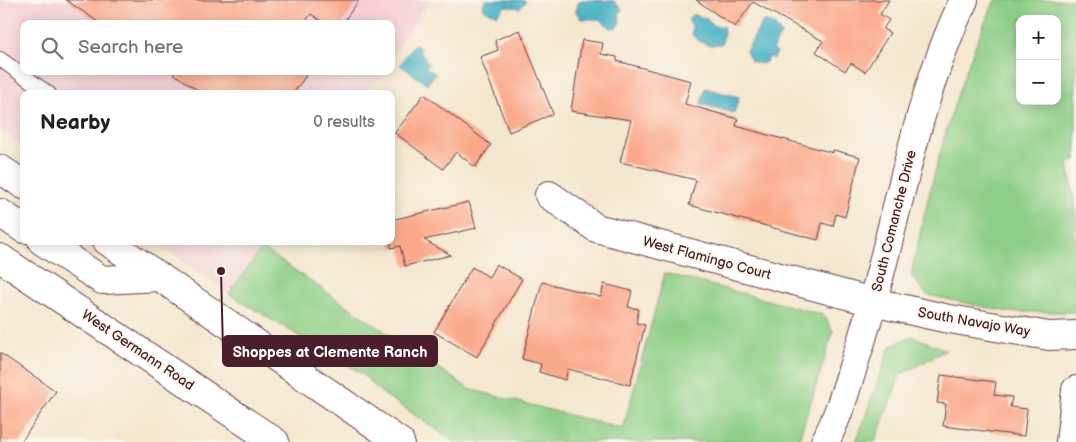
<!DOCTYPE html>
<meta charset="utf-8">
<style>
:root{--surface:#fff;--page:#f6f6f6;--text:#202124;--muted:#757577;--line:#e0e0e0}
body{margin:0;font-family:"Balsamiq Sans",sans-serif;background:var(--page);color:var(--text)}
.controls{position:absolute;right:15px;top:15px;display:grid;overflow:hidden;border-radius:10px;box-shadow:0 2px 12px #0003}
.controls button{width:45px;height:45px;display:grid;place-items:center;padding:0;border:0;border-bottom:1px solid var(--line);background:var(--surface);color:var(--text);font:25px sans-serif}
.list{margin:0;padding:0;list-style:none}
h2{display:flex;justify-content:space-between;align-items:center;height:65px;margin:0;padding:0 20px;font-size:21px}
h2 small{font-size:16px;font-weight:400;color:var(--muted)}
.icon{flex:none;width:28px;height:28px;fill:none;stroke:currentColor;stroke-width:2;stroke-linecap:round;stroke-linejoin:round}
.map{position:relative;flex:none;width:1076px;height:442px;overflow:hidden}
.search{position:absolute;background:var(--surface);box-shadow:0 2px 12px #0003;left:20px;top:20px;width:375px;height:55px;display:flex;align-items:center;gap:12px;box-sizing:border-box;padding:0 18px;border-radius:10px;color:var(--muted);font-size:19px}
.panel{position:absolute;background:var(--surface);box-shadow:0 2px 12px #0003;left:20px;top:90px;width:375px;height:155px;border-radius:10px}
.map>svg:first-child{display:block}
.built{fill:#f6cfd6}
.green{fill:#8ecf87;stroke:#6c7759;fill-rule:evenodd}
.water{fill:#47b1c5;stroke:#486878}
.building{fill:#fba98b}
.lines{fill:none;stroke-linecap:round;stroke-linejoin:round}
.lane-casing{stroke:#643d44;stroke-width:16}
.street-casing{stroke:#643d44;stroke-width:30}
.secondary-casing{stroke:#643d44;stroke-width:30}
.lane{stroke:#fff;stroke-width:14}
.street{stroke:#fff;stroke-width:28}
.secondary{stroke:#fff;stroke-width:28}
.labels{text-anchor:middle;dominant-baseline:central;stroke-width:4;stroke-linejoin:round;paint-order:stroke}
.street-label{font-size:14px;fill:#4a1f2b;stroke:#fbf7ec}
.leader{fill:none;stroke:#4a1f2b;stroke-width:2}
.callout-dot{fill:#4a1f2b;stroke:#fbf7ec;stroke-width:2}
.callout{fill:#4a1f2b;stroke:#4a1f2b;stroke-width:2}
.callout-label{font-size:15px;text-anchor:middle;font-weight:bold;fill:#fff}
</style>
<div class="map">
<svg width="1076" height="442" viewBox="0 0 1076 442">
<rect width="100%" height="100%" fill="#fbf7ec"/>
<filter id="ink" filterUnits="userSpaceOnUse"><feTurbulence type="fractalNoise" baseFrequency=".02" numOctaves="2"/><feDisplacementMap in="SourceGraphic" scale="10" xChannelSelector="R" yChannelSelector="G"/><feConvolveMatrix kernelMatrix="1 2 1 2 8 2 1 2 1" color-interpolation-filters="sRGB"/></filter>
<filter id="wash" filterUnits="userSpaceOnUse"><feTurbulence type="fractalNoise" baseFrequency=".0096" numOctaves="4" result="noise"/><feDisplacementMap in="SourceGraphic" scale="20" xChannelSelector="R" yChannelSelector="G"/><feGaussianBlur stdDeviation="1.12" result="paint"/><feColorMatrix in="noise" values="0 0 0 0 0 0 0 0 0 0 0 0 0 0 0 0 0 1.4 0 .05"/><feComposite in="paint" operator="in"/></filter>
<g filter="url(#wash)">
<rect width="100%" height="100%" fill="#f4e7cf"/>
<g class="built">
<path d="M0,0H430L391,57V24H24V71H382L366,94H24V147L0,130Z"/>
<path d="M155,241H266L229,294Z"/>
</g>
<g class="green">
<path d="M995,0H1076V160L1068,163L1076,212V312H1009L927,295L911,275C931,181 954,87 995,0ZM1020,19H1057V101H1020Z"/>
<path d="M262,248L469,389L623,429L665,273L824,315L833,332L798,442H455L382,393L362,374L229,294Z"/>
<path d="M912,336L946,350L900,375L875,442H856L890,347Z"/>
</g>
<g class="water">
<path d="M486,0H525V2L520,8L505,6L497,15L483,9V4Z"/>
<path d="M581,0L614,1L622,10L619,14L620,22L617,27L611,28L599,19H581L576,12L578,3Z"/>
<path d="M693,14L707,19L714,26H723L724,31L722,43C712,48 698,43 692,34V25L688,20Z"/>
<path d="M763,21L774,24L781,34L773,49L777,53L773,59L768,56L766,62L761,64L751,61L746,51Z"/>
<path d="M414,44L421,49L419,52L426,57L424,60L429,64L426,68L436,74L427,84L400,65Z"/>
<path d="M705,88L739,97L734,113L701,104Z"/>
</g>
<g id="blocks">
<g class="building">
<path d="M66,0H359L342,24H325L311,14L304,24H101Z"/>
<path d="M696,0H889L880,14L889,20L883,29L890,33L865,72L851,63L845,71L816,52L823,41L753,2L735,27Z"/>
<path d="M520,30L553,114L509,132L480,57L498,50L495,40Z"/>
<path d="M582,40L603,43L601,54L617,57V61L691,81L685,104L738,119L736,126L833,153V150L860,157L845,217L836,214L833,226L822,223L818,240L689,205L696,180L620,162L631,120L571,111Z"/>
<path d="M170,71H309L293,94H203Z"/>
<path d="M424,94L491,145L475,167L456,152L443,169L395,133Z"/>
<path d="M469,202L476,228L424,240L451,255L405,266L400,246L391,248V220Z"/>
<path d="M496,264L522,279L477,357L434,332L472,267L489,277Z"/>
<path d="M542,282L601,297L604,284L632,291L628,307L639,309L636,323L645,325L630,385L568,369L565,380L539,372L541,364L522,359Z"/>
<path d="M0,353L56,391L21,442H0Z"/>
<path d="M941,375L996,382L994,395L1012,397L1010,407L1027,409L1024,436L943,426L946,404L937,403Z"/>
</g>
</g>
</g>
<g filter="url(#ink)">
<use href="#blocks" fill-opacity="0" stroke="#643d44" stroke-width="1"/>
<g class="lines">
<g class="lane-casing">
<path id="lane" d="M0,59L49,94"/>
</g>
<g class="street-casing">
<g id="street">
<path d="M549,195L596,228L873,302L944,318L1049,336L1076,335"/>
<path d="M825,442C841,411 849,378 860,345C896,231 912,109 964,0"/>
<path d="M1070,442L1076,390"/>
</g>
</g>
<g class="secondary-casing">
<g id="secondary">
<path d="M0,169L24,185"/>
<path d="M0,213L24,229"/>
<path d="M42,241L102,280L160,277"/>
<path d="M107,241L400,442"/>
<path d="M0,258L275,442"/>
</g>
</g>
<use href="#lane" class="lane"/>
<use href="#street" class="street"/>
<use href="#secondary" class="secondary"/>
</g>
</g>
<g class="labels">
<g class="street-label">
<text transform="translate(894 221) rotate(-76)">South Comanche Drive</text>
<text transform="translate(707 258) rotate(15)">West Flamingo Court</text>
<text transform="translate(974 322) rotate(10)">South Navajo Way</text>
<text transform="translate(138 350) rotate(34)">West Germann Road</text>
</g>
</g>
<path class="leader" d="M221 271L223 351"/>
<circle class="callout-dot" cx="221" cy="271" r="5"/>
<rect class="callout" x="223" y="336" width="214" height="30" rx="5"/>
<g class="callout-label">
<text x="330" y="357">Shoppes at Clemente Ranch</text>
</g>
</svg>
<div class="controls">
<button>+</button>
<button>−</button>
</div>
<div class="search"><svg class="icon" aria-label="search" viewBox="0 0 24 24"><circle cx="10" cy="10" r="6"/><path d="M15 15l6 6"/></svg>Search here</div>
<section class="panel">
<h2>Nearby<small>0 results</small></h2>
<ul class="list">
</ul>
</section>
</div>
